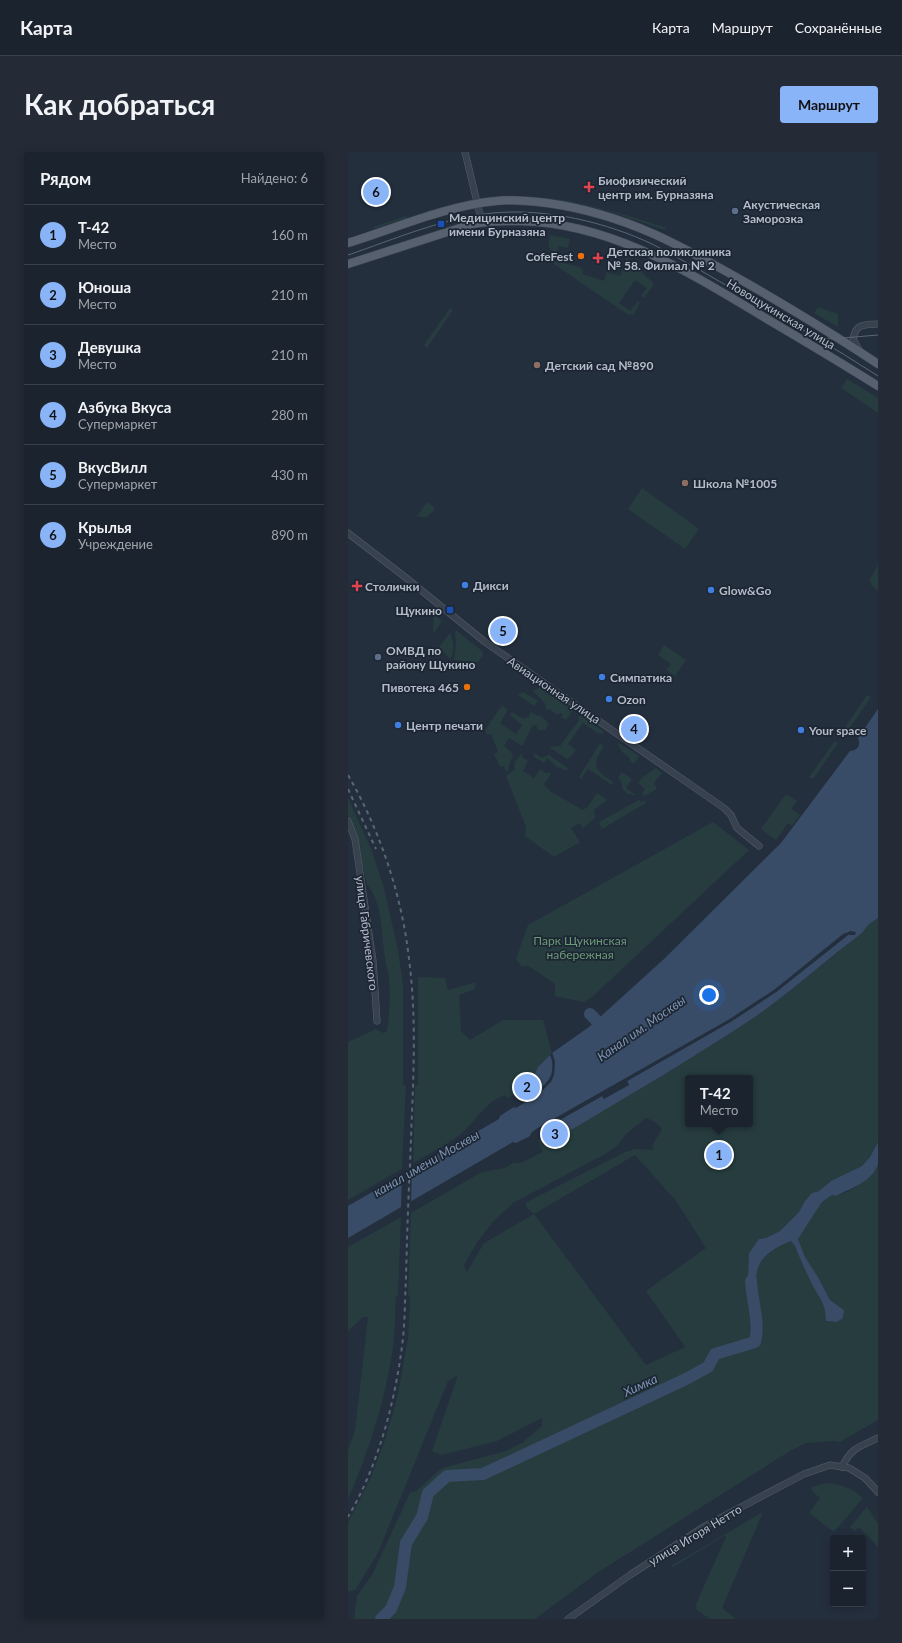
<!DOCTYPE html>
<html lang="ru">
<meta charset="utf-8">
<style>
:root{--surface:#1b232e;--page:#242b36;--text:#f1f3f6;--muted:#a0a4aa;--line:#39404a;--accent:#8ab4f8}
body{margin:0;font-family:Lato,sans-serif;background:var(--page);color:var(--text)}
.controls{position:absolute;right:12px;bottom:12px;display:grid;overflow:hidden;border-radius:4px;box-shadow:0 2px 10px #0003}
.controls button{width:36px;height:36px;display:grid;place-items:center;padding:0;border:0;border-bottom:1px solid var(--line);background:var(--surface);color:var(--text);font:20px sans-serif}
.you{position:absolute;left:361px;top:843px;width:14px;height:14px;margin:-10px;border:3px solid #fff;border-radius:50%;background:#1a73e8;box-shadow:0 0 0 6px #1a73e833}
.badge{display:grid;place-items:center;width:26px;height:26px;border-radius:50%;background:var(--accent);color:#111;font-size:13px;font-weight:700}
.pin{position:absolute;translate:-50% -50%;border:2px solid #fff;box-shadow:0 1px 4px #0006}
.popup{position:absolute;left:337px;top:923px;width:68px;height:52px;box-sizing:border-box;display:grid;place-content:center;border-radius:4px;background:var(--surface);filter:drop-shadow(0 1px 3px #0005);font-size:13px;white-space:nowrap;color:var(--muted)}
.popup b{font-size:15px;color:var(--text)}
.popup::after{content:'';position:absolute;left:50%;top:100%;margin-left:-8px;border:8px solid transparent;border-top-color:var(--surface)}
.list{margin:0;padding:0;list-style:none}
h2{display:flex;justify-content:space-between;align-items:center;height:52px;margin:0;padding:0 16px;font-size:17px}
h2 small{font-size:13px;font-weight:400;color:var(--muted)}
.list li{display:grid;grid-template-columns:26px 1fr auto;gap:12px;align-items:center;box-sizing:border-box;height:60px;padding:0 16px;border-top:1px solid var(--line)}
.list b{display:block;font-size:15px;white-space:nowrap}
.list p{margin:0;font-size:13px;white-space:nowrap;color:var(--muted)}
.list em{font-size:13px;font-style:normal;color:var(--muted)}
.map{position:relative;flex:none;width:530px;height:1467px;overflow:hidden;border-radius:4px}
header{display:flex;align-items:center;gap:24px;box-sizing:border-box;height:56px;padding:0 20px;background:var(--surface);border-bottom:1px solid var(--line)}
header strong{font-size:19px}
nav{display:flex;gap:22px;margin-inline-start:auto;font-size:14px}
.intro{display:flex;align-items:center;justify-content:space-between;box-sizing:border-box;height:96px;padding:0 24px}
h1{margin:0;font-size:28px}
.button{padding:10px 18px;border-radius:4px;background:var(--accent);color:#111;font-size:14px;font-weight:700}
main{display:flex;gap:24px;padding:0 24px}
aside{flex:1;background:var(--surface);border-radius:4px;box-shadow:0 2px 10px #0003}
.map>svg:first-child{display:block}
.green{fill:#263c3f;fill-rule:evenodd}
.water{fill:#394c67}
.pier{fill:#242f3e;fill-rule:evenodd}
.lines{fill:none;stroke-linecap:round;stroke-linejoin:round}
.river{stroke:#394c67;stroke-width:12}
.minor-casing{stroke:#565f6c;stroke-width:7}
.major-casing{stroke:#414a57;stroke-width:9}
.minor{stroke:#38414e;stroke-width:6}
.major{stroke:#56606e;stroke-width:8}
.tram{stroke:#5a6575;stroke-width:1}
.rail{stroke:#5a6575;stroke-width:2;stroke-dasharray:4 4;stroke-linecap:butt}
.health-dot{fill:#e0444e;stroke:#1d2633;stroke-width:1.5}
.service-dot{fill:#5c6f8a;stroke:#1d2633;stroke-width:1.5}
.transit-dot{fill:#1a4fb4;stroke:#1d2633;stroke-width:1.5}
.food-dot{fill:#e8710a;stroke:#1d2633;stroke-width:1.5}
.education-dot{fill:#8d6e63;stroke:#1d2633;stroke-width:1.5}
.shop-dot{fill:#3f7fe0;stroke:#1d2633;stroke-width:1.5}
.labels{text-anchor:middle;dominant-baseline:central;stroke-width:3.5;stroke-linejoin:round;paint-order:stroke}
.poi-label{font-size:12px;font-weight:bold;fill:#b4bcc9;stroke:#1d2633;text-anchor:start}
.street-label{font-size:12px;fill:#b4bcc9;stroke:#1d2633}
.park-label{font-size:12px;fill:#6b9a76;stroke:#1d2633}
.water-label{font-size:13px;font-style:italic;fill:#7c92b1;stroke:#1d2633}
</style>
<header>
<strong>Карта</strong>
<nav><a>Карта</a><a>Маршрут</a><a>Сохранённые</a></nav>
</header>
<div class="intro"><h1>Как добраться</h1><a class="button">Маршрут</a></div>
<main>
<aside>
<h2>Рядом<small>Найдено: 6</small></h2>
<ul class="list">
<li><span class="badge">1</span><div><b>Т-42</b><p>Место</p></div><em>160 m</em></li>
<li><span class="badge">2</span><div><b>Юноша</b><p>Место</p></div><em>210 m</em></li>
<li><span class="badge">3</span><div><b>Девушка</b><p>Место</p></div><em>210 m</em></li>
<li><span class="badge">4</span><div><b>Азбука Вкуса</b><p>Супермаркет</p></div><em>280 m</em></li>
<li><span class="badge">5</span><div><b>ВкусВилл</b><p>Супермаркет</p></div><em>430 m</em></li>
<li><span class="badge">6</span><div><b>Крылья</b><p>Учреждение</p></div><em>890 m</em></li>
</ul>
</aside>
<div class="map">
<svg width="530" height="1467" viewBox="0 0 530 1467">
<rect width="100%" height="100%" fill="#242f3e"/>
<g class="green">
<path d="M191,44C235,51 276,61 318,76L317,78L260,59Z"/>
<path d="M58,64L59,66L25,77V75Z"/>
<path d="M202,83L222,87L220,96L211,94L209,101L203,98L200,94Z"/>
<path d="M279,105L306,132L296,146L293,144L299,136L287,128L271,151L282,159L290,149L292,151L285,163L279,162L203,110L204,108L231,115L234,117L235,122L256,129L259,120L272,124Z"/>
<path d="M470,155L490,162V175L466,161Z"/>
<path d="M102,156L105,158L79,196L76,193Z"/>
<path d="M499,227L530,246V261L493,236Z"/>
<path d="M294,336L351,377L337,397L280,357Z"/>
<path d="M79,350L87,356C82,364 78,367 69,364Z"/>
<path d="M530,413V438L523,433L522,427Z"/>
<path d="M86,463L94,469L85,482Z"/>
<path d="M108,478L134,499L135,503L130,510L106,508L108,492L107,479Z"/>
<path d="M102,481C105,490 108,498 102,507L91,495Z"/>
<path d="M316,493L338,508L327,524L318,518L323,512L310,503Z"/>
<path d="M192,536L225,558L218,568L213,565L215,562L212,561L210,563L201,557L200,558L198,557L197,551L185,539Z"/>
<path d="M175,540L190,549L186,554L170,543Z"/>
<path d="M519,543L523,545L499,580L495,578Z"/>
<path d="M154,553L160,558L152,571L168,582L174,573L162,563L164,560L176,567L178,565L180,566L183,560L190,564L191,563L199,569L198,570L201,572L197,578H190L188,573H185L174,594L161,586L156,594L165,602L159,621L156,614L152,615L146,602L150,600L143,582L139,583L137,578Z"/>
<path d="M232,563L256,580L253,582L250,581L235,571L220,592L228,598L222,606L219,607L201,595L212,594L231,568L230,566Z"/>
<path d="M487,589L490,591L465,627L461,625Z"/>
<path d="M252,591L256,594C243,614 246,617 265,630L264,633L240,617L233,627L231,625Z"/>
<path d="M271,591L291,604L286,612L282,609V606L274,600L270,592Z"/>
<path d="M174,601V605L180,609L175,619L186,626L192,617L199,622L200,620L203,622L196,632L202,639L235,658L237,656L238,657L249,641L259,648L246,658L247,666L235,676L232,671L223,676L232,690L206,705L177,684L178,675L158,624L166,618L167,610Z"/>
<path d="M187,601L193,606L201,603L220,616L218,619L211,615L210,616L199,606L196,611L185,604Z"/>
<path d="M308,616L314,621L306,631L309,637L296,644L294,642L297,637L290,631L295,625Z"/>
<path d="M274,620L284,627L278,636L288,643L279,642L274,636V631L270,626Z"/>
<path d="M438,642L449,649L443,657L452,663L444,674L440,671L428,688L413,677Z"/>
<path d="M0,646L24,699L36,736L50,798L55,832V933H58L54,1017L0,1048V890L28,877L35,881L39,879C42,862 42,844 41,827C41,822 39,817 38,812C33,787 36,752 19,732L5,675L0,663Z"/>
<path d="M291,648L294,650L297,648L298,651L254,677L251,672L253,669Z"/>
<path d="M365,670L401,698L244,845L236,850L207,844V832L179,813L174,815L168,807L180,773Z"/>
<path d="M530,766V990L519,1010L508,1018L483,1029L471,1039L464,1041L451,1060L432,1079L418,1086H413L401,1101L400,1124L404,1144L408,1142C410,1135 407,1128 409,1120C412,1103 429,1096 443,1089L447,1094L463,1129L471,1142L478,1158V1169L489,1170L495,1166L496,1158L482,1148L470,1125L457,1105L450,1087L474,1050L484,1043L488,1044L503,1038L521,1025L530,1011V1268L492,1290L486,1289L458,1291L442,1299L249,1421L187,1467H6L9,1444L24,1423L62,1341L68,1339L94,1316L158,1299L174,1291L194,1274V1266L149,1289L93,1303L84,1299L110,1223L100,1229L30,1401L7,1438L0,1440V1371L23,1325L37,1288L49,1247L60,1187L62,1145L60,1143L63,1061L134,1020L157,1016L165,1011H173L195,1000L191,993L192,992L190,988L199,983L194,974L208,966L216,975L223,977C285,941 347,905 407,865C444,839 478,809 514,781L521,772ZM340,926H402V972H340ZM298,966L307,970L314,977L304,994L306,998L288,997L277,1000L177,1051L180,1057L186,1062L136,1091L119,1120L116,1113L130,1089L146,1069L165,1051L257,1002L268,995L278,982ZM287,1003L328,1049L358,1096L298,1139L337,1195L298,1213L186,1062Z"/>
<path d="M70,825L97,826L100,838L128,830L127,837L111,843L113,879L122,888L155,868H195L204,901L190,915L186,924L193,939L179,949L176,944L169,948L165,943L159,946L157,943C136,950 128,971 110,984C96,994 80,1002 65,1011L67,933H70Z"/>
<path d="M53,1065L50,1143L48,1144C47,1161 47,1179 45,1196C37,1249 21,1299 0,1347V1298L7,1279L20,1165H15L0,1179V1095Z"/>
<path d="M478,1331C492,1332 504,1336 515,1346L486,1380L461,1361L472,1346L464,1339V1335Z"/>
<path d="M519,1355L530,1371V1395L511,1375L507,1379L502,1375Z"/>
<path d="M415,1360L374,1456L388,1467H362L349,1458L348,1452L378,1385L376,1384L325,1415L323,1414Z"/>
</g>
<g class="water">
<path d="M530,557V766L521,772L514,781C478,808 444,839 407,865C347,905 285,941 223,978L216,975L210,969L254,944L256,946L281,933L279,929L384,869L428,840L500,783L503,782V779L426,838L382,867L188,977L183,981L182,984L168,991L165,990L0,1086V1054L151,967L152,964L166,955L168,956C189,943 215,931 204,901L241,875L316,807L433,691L502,599C510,599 513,593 510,586Z"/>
<path d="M202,903C208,917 203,928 192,937L186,924L190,915Z"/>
<path d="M530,990C530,996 530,1006 530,1012C524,1030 503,1036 488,1044L484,1043L474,1050L450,1087L457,1105L470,1125L482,1148L496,1158L495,1166L489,1170L478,1169C478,1151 471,1146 464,1132C458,1120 452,1107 447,1094L443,1089C429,1095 412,1103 409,1120C407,1128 410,1135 408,1142L404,1144L400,1124L401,1101L411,1087L418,1086L432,1079L451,1060L457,1049L464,1041L471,1039L483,1029L514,1014L522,1005Z"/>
</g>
<g class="pier">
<path d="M503,779L508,780L507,783H500L428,840L384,869L279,929L281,933L256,947L254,944L210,969L208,966L382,867L426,838L495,782ZM277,929L278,932L257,944L255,942Z"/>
<path d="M204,901L207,909L206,923L203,930L193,939L192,937L201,928L204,922L205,909L202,903Z"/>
<path d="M64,1014L63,1052L53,1058L54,1020Z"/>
</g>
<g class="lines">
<g class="river">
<path d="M242,862L259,879"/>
<path d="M33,1467L43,1457L52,1435L58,1391L74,1365L80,1341L99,1324L135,1322L338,1227L360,1215L367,1202L407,1190C412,1171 404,1149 403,1129"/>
</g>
<g class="minor-casing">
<g id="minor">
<path d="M117,0L134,71"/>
<path d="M511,198L505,187C508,171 516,173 530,172"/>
<path d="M0,381L57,425L137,490L376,656L383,663L389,676L411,694"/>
<path d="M0,669L7,687L25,809L29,869"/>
<path d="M494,1315C504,1295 511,1295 530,1286"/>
<path d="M220,1467L282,1423L357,1374L456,1322L482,1313L501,1316L517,1326L530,1340"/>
</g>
</g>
<g class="major-casing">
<g id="major">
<path d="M0,91C48,76 97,54 148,49C164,47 182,49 199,51C278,62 334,94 402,133C445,158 488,184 530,212"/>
<path d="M0,112L118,74C135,69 154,69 172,69C262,71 339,119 414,164C453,187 492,210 530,234"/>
</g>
</g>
<use href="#minor" class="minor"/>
<use href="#major" class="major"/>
<g class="tram">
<path d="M0,103C47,87 95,66 145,61C197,56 259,70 306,93C335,108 364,125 393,142C439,168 485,195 530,224"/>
<path d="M472,185L484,187L530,183"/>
</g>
<g class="rail">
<path d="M0,623C32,678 54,744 61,807C70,876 64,945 62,1014C60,1051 59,1088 58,1125C57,1145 57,1166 55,1186C48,1247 31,1312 0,1365"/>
<path d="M0,637L28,697"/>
</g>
</g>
<g class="health-dot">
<path d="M239 29h4v4h4v4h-4v4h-4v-4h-4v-4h4z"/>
<path d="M248 100h4v4h4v4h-4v4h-4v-4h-4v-4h4z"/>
<path d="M7 428h4v4h4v4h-4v4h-4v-4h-4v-4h4z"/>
</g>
<g class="service-dot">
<circle cx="387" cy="59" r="4"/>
<circle cx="30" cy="505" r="4"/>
</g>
<g class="transit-dot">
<rect x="89" y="68" width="8" height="8" rx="2"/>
<rect x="98" y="454" width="8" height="8" rx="2"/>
</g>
<g class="food-dot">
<circle cx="233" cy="104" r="4"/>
<circle cx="119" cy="535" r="4"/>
</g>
<g class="education-dot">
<circle cx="189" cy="213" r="4"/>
<circle cx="337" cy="331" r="4"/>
</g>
<g class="shop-dot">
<circle cx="117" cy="433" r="4"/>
<circle cx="363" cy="438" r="4"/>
<circle cx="254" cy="525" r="4"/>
<circle cx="261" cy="547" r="4"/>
<circle cx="50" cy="573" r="4"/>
<circle cx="453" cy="578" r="4"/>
</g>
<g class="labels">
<g class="poi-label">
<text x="250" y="28">Биофизический<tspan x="250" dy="14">центр им. Бурназяна</tspan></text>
<text x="395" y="52">Акустическая<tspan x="395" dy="14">Заморозка</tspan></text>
<text x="101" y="65">Медицинский центр<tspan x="101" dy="14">имени Бурназяна</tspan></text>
<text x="259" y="99">Детская поликлиника<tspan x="259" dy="14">№ 58. Филиал № 2</tspan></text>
<text x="225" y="104" text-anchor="end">CofeFest</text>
<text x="197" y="213">Детский сад №890</text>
<text x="345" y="331">Школа №1005</text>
<text x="125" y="433">Дикси</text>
<text x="17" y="434">Столички</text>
<text x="371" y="438">Glow&amp;Go</text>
<text x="94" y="458" text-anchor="end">Щукино</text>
<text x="38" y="498">ОМВД по<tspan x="38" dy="14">району Щукино</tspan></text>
<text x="262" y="525">Симпатика</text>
<text x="111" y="535" text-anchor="end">Пивотека 465</text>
<text x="269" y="547">Ozon</text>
<text x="58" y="573">Центр печати</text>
<text x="461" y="578">Your space</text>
</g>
<g class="street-label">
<text transform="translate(433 162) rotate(31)">Новощукинская улица</text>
<text transform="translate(206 538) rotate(34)">Авиационная улица</text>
<text transform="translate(19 781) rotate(83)">улица Габричевского</text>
<text transform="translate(347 1383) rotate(-31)">улица Игоря Нетто</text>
</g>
<g class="park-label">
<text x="232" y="788">Парк Щукинская<tspan x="232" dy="14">набережная</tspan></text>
</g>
<g class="water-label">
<text transform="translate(293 876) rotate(-35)">Канал им. Москвы</text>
<text transform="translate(78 1011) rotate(-30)">канал имени Москвы</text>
<text transform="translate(292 1233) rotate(-25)">Химка</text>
</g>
</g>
</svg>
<div class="controls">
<button>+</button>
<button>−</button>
</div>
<div class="you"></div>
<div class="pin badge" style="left:371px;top:1003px">1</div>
<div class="popup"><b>Т-42</b>Место</div>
<div class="pin badge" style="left:179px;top:935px">2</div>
<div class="pin badge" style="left:207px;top:982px">3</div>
<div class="pin badge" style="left:286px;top:577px">4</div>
<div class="pin badge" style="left:155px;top:479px">5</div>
<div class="pin badge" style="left:28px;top:40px">6</div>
</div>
</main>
